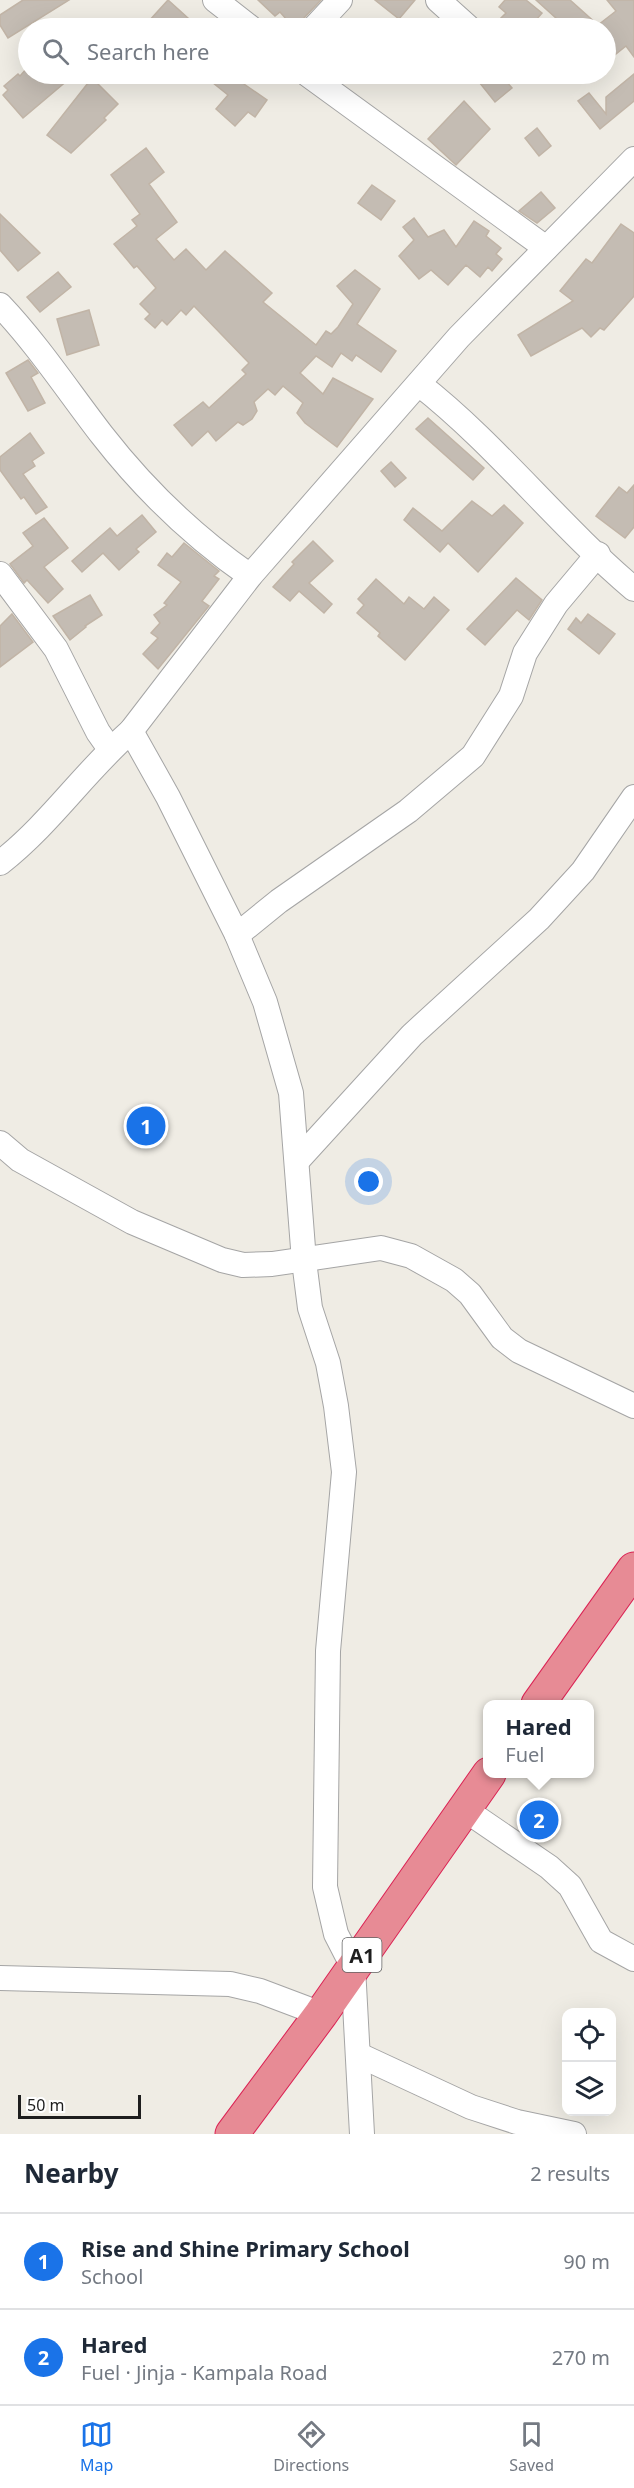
<!DOCTYPE html>
<meta charset="utf-8">
<style>
:root{--surface:#fff;--page:#f2f2f3;--text:#1f2937;--muted:#747a83;--line:#e0e1e3;--accent:#1a73e8}
body{margin:0;font-family:"Noto Sans",sans-serif;background:var(--page);color:var(--text)}
.controls{position:absolute;right:18px;bottom:18px;display:grid;overflow:hidden;border-radius:12px;box-shadow:0 6px 24px #0002}
.controls button{width:54px;height:54px;display:grid;place-items:center;padding:0;border:0;border-bottom:2px solid var(--line);background:var(--surface);color:var(--text);font:30px sans-serif}
.scale{position:absolute;left:18px;bottom:15px;width:123px;box-sizing:border-box;padding-left:6px;border:3px solid #1e1e1e;border-top:0;font-size:16px;line-height:21px;white-space:nowrap;color:#1e1e1e;-webkit-text-stroke:4px #fff;paint-order:stroke}
.you{position:absolute;left:369px;top:1182px;width:21px;height:21px;margin:-15px;border:4px solid #fff;border-radius:50%;background:#1a73e8;box-shadow:0 0 0 9px #1a73e833}
.badge{display:grid;place-items:center;width:39px;height:39px;border-radius:50%;background:var(--accent);color:#fff;font-size:20px;font-weight:700}
.pin{position:absolute;translate:-50% -50%;border:3px solid #fff;box-shadow:0 2px 6px #0006}
.popup{position:absolute;left:483px;top:1700px;width:111px;height:78px;box-sizing:border-box;display:grid;place-content:center;border-radius:12px;background:var(--surface);filter:drop-shadow(0 2px 4px #0005);font-size:20px;white-space:nowrap;color:var(--muted)}
.popup b{font-size:22px;color:var(--text)}
.popup::after{content:'';position:absolute;left:50%;top:100%;margin-left:-12px;border:12px solid transparent;border-top-color:var(--surface)}
.list{margin:0;padding:0;list-style:none}
h2{display:flex;justify-content:space-between;align-items:center;height:78px;margin:0;padding:0 24px;font-size:26px}
h2 small{font-size:20px;font-weight:400;color:var(--muted)}
.list li{display:grid;grid-template-columns:39px 1fr auto;gap:18px;align-items:center;box-sizing:border-box;height:96px;padding:0 24px;border-top:2px solid var(--line)}
.list b{display:block;font-size:22px;white-space:nowrap}
.list p{margin:0;font-size:20px;white-space:nowrap;color:var(--muted)}
.list em{font-size:20px;font-style:normal;color:var(--muted)}
.icon{flex:none;width:33px;height:33px;fill:none;stroke:currentColor;stroke-width:2;stroke-linecap:round;stroke-linejoin:round}
.map{position:relative;flex:none;width:634px;height:2134px;overflow:hidden}
.search{position:absolute;background:var(--surface);box-shadow:0 6px 24px #0002;left:18px;right:18px;top:18px;height:66px;display:flex;align-items:center;gap:15px;box-sizing:border-box;padding:0 21px;border-radius:33px;color:var(--muted);font-size:22px}
.sheet{height:270px;background:var(--surface)}
nav{display:flex;justify-content:space-around;align-items:center;box-sizing:border-box;height:84px;border-top:2px solid var(--line);background:var(--surface);font-size:16px;color:var(--muted)}
nav a{display:grid;justify-items:center;gap:3px}
nav .on{color:var(--accent)}
.map>svg:first-child{display:block}
.building{fill:#c4bcb3;stroke:#c1b4a6;stroke-width:1.5}
.lines{fill:none;stroke-linecap:round;stroke-linejoin:round}
.minor-casing{stroke:#a5a5a5;stroke-width:26}
.highway-casing{stroke:#db2354;stroke-width:35}
.minor{stroke:#fff;stroke-width:24}
.highway{stroke:#e78b95;stroke-width:33}
.labels{text-anchor:middle;dominant-baseline:central;stroke-width:5;stroke-linejoin:round;paint-order:stroke}
.shield{fill:#fff;stroke:#626262;stroke-width:1.5}
.shield-label{font-size:20px;font-weight:bold;fill:#1e1e1e}
</style>
<div class="map">
<svg width="634" height="2134" viewBox="0 0 634 2134">
<rect width="100%" height="100%" fill="#efece4"/>
<g class="building">
<path d="M23,0H69L8,38L0,25V15Z"/>
<path d="M168,0L199,28H158L149,21Z"/>
<path d="M258,0H321L304,18L300,28H294L280,12L275,16Z"/>
<path d="M375,0H415L399,19Z"/>
<path d="M505,0H526L542,13L529,28H511L500,19L506,13L499,7Z"/>
<path d="M536,0H570L598,25L616,11L607,0H634V57L626,46L606,62V28H567Z"/>
<path d="M28,67V74H75L23,118L3,95L8,90L4,86L18,74L20,76Z"/>
<path d="M202,74H240L248,80L244,84L267,100L255,117L248,112L235,126L216,109L228,95Z"/>
<path d="M490,74H500L512,88L495,102L479,82Z"/>
<path d="M634,74V101L600,129L578,101L589,93L606,114V97Z"/>
<path d="M92,78L118,104L104,118L106,120L71,153L47,135Z"/>
<path d="M464,101L490,129L456,165L428,139Z"/>
<path d="M537,128L551,146L539,156L525,138Z"/>
<path d="M146,148L164,172L149,184L177,222L156,239L174,260L186,249L206,270L225,251L272,293L263,302L316,345L326,331L331,334L338,327L353,304L337,286L355,270L380,289L357,324L396,351L381,372L356,355L352,361L341,353L332,367L316,356L300,373L323,394L333,378L373,399L337,447L305,423L297,413L303,403L283,386L275,395L268,389L254,402L257,411L252,419L243,425L238,422L216,441L208,431L192,446L174,425L203,402L209,408L246,374L242,370L249,363L194,306L186,315L181,310L167,325L162,320L155,328L145,319L150,314L140,304L156,288L137,266L134,268L114,244L137,226L132,220L140,214L111,175Z"/>
<path d="M372,185L395,201L381,220L358,203Z"/>
<path d="M541,192L555,208L537,223L519,211Z"/>
<path d="M0,214L40,253L18,271L0,250Z"/>
<path d="M414,218L428,237L444,230L456,247L474,221L489,231L486,236L501,248L496,254L502,259L492,271L488,267L480,277L466,265L448,285L431,270L419,279L399,256L414,240L403,227Z"/>
<path d="M621,224L634,233V296L604,330L600,328L591,337L582,328L531,356L518,335L573,301L560,291L586,259L592,263Z"/>
<path d="M58,272L71,287L40,312L27,297Z"/>
<path d="M89,310L99,345L67,355L57,319Z"/>
<path d="M28,360L38,373L31,377L45,403L28,411L6,373Z"/>
<path d="M428,418L484,468L473,480L416,429Z"/>
<path d="M30,433L44,453L32,461L35,466L23,474L47,507L36,514L24,497L21,499L0,470V457Z"/>
<path d="M391,462L406,478L395,487L381,471Z"/>
<path d="M634,485V527L625,538L596,516L619,487L627,493Z"/>
<path d="M472,501L492,516L504,505L523,523L478,572L448,543L440,552L404,520L413,508L442,531Z"/>
<path d="M142,515L156,532L136,549L139,552L119,570L103,553L82,572L72,561L110,528L117,536Z"/>
<path d="M44,518L68,548L44,567L63,589L48,603L27,580L24,583L10,564L33,546L23,533Z"/>
<path d="M313,541L333,561L309,583L332,604L324,613L299,591L290,601L273,587L294,564L292,562Z"/>
<path d="M184,543L219,571L214,576L219,579L202,601L209,606L158,669L143,654L158,638L151,633L160,623L154,615L167,605L164,603L181,582L158,565L167,553L172,557Z"/>
<path d="M516,578L542,600L529,620L517,610L485,645L467,629Z"/>
<path d="M376,579L404,604L409,597L424,609L434,597L449,610L405,660L378,636L380,633L357,613L364,605L358,599Z"/>
<path d="M90,595L102,615L85,626L86,627L70,640L53,616Z"/>
<path d="M12,614L33,642L0,667V626Z"/>
<path d="M588,614L615,634L599,654L568,629L576,618L581,623Z"/>
</g>
<g class="lines">
<g class="minor-casing">
<g id="minor">
<path d="M215,0L251,28"/>
<path d="M438,0L469,28"/>
<path d="M314,28L340,0"/>
<path d="M307,74L546,248"/>
<path d="M0,305C38,345 68,391 102,435C144,489 194,537 250,576"/>
<path d="M419,384C497,445 558,525 634,589"/>
<path d="M0,574L56,649L98,732L110,749"/>
<path d="M131,731L168,797L237,935L265,1002L291,1093L304,1261L310,1308L328,1363L336,1406L344,1472L328,1651L325,1887L336,1934L353,1967L362,2134"/>
<path d="M0,863C51,823 84,772 131,731L250,576L459,337L634,159"/>
<path d="M237,935L279,901L408,811L473,756L511,696L525,653L556,604L598,554"/>
<path d="M0,1143L20,1160L132,1222L222,1260L243,1265L272,1264L381,1248L411,1256L454,1280L470,1294L502,1338L519,1351L634,1406"/>
<path d="M298,1160L412,1035L539,919L583,871L634,797"/>
<path d="M464,1809L549,1867L570,1886L601,1941L634,1959"/>
<path d="M0,1978L230,1984L260,1991L321,2014"/>
<path d="M359,2055L471,2107L517,2122L574,2134"/>
</g>
</g>
<g class="highway-casing">
<g id="highway">
<path d="M538,1704L634,1569"/>
<path d="M232,2134L321,2014L489,1774"/>
</g>
</g>
<use href="#minor" class="minor"/>
<use href="#highway" class="highway"/>
</g>
<g class="labels">
<rect class="shield" x="342.5" y="1938" width="39" height="34" rx="4.5"/>
<g class="shield-label">
<text x="362" y="1955">A1</text>
</g>
</g>
</svg>
<div class="controls">
<button><svg class="icon" aria-label="locate" viewBox="0 0 24 24"><circle cx="12" cy="12" r="6"/><path d="M12 2v4M12 18v4M2 12h4M18 12h4"/></svg></button>
<button><svg class="icon" aria-label="layers" viewBox="0 0 24 24"><path d="M12 4l9 5-9 5-9-5zM3 14l9 5 9-5"/></svg></button>
</div>
<div class="scale">50 m</div>
<div class="you"></div>
<div class="pin badge" style="left:146px;top:1126px">1</div>
<div class="pin badge" style="left:539px;top:1820px">2</div>
<div class="popup"><b>Hared</b>Fuel</div>
<div class="search"><svg class="icon" aria-label="search" viewBox="0 0 24 24"><circle cx="10" cy="10" r="6"/><path d="M15 15l6 6"/></svg>Search here</div>
</div>
<section class="sheet">
<h2>Nearby<small>2 results</small></h2>
<ul class="list">
<li><span class="badge">1</span><div><b>Rise and Shine Primary School</b><p>School</p></div><em>90 m</em></li>
<li><span class="badge">2</span><div><b>Hared</b><p>Fuel · Jinja - Kampala Road</p></div><em>270 m</em></li>
</ul>
</section>
<nav>
<a class="on"><svg class="icon" aria-label="map" viewBox="0 0 24 24"><path d="M3 6l6-2 6 2 6-2v14l-6 2-6-2-6 2zM9 4v14M15 6v14"/></svg>Map</a>
<a><svg class="icon" aria-label="directions" viewBox="0 0 24 24"><path d="M12 3l9 9-9 9-9-9zM9 14v-3h6M13 9l2 2-2 2"/></svg>Directions</a>
<a><svg class="icon" aria-label="saved" viewBox="0 0 24 24"><path d="M7 4h10v16l-5-4-5 4z"/></svg>Saved</a>
</nav>
